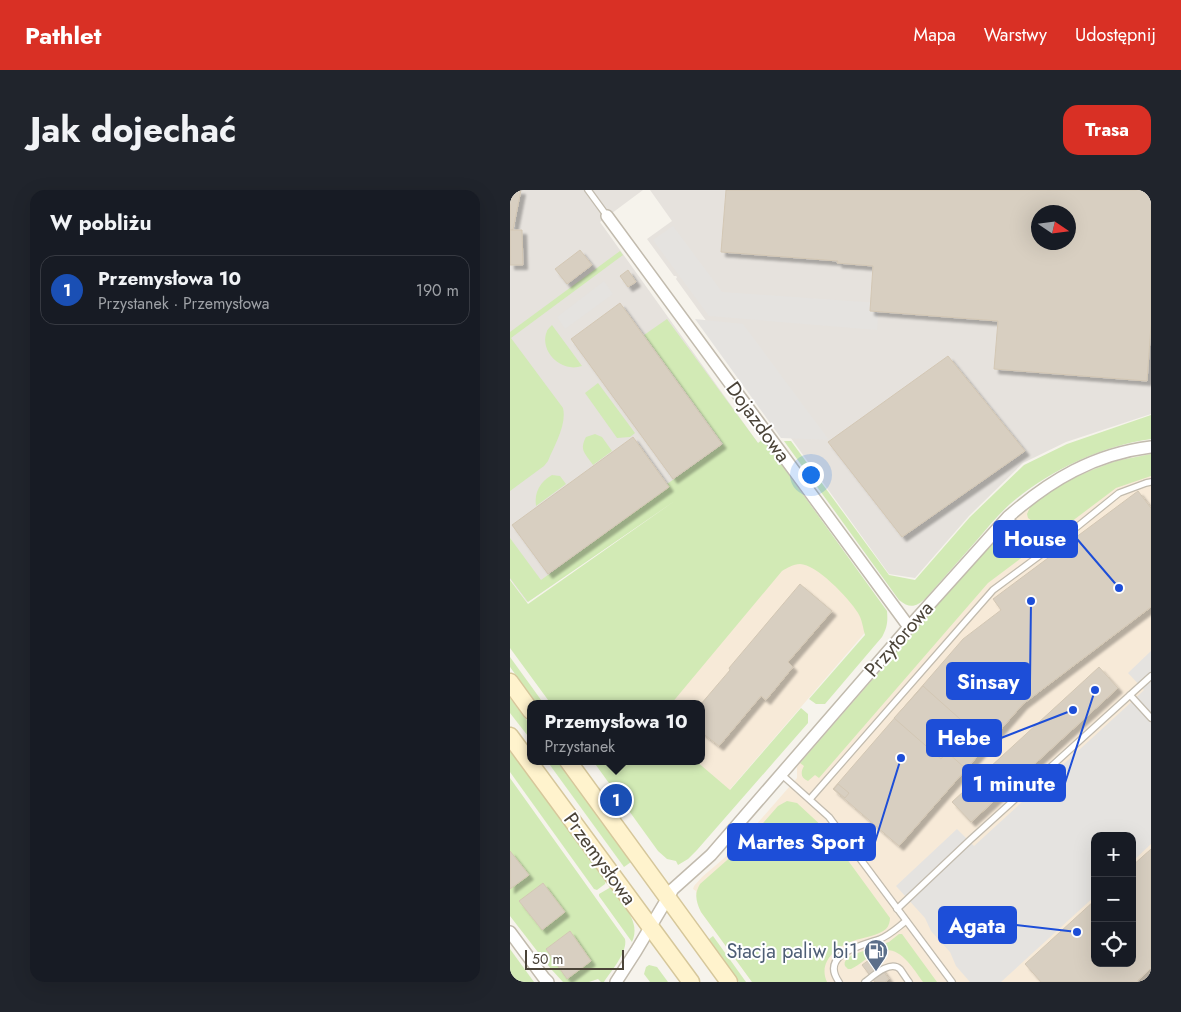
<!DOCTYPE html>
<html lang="pl">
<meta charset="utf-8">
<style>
:root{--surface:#171b24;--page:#20242c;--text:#f1f3f6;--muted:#9ea1a6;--line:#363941;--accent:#d93025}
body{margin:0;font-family:Jost,sans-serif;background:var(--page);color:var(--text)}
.controls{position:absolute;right:15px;bottom:15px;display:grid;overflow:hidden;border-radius:10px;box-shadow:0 5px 20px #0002}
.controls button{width:45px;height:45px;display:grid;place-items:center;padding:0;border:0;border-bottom:1px solid var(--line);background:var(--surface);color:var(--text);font:25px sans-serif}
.compass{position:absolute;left:521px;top:15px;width:45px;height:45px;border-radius:50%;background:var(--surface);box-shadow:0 5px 20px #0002;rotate:103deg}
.scale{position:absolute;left:15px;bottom:12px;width:99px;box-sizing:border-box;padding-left:5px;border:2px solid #4b4439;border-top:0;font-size:14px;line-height:18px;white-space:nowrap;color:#4b4439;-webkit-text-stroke:4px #fff;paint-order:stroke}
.you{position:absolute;left:300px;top:284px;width:18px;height:18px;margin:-12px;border:4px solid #fff;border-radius:50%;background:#1a73e8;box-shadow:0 0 0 8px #1a73e833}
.badge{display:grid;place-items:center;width:32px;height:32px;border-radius:50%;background:var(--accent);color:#fff;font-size:16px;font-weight:700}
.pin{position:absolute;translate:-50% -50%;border:2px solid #fff;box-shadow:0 1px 5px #0006}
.popup{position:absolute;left:17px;top:510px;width:178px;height:65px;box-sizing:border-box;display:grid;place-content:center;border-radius:10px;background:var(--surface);filter:drop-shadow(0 1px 4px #0005);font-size:16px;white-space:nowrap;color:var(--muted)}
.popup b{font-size:19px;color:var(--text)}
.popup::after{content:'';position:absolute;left:50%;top:100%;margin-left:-10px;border:10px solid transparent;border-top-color:var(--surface)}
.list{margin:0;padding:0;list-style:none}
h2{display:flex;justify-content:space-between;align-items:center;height:65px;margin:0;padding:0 20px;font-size:21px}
h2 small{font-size:16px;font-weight:400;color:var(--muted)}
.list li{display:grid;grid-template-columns:32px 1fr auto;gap:15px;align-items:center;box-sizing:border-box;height:70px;margin:0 10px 10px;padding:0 10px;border:1px solid var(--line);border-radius:15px}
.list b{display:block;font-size:19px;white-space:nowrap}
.list p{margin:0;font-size:16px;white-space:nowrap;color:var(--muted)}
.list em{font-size:16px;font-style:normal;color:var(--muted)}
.icon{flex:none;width:28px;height:28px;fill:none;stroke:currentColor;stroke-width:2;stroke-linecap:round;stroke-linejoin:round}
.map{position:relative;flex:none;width:641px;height:792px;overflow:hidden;border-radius:15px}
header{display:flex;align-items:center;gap:30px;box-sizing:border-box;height:70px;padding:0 25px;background:var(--accent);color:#fff}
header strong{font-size:24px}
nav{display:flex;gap:28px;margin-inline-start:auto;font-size:18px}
.intro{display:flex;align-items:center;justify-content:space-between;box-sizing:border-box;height:120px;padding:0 30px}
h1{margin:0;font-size:35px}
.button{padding:12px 22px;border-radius:15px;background:var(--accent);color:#fff;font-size:18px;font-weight:700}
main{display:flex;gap:30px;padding:0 30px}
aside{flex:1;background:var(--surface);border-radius:15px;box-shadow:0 5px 20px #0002}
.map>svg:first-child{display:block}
.commercial{fill:#f7ead8;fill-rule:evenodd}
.industrial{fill:#e6e2dd;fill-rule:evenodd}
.green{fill:#d2eab5}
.parking{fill:#e5e3e0}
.building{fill:#d8cfc1;stroke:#d3c7b4;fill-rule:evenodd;filter:url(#shadow)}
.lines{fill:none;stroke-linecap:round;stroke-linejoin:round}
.lane-casing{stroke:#c2bbae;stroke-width:8}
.street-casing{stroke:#c2bbae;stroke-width:14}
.secondary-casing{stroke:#d6c79b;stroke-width:19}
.lane{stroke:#fff;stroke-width:5.5}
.street{stroke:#fff;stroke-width:11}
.secondary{stroke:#fff3cd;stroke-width:16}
.labels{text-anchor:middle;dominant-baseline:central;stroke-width:4;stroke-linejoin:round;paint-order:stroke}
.street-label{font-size:20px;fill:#4b4439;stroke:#fff}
.service-label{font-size:20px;fill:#4e5e75;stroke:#fff;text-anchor:end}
.leader{fill:none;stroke:#1d4ed8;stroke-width:2}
.callout-dot{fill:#1d4ed8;stroke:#fff;stroke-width:2}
.callout{fill:#1d4ed8;stroke:#1d4ed8;stroke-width:2}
.callout-label{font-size:21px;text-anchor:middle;font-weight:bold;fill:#fff}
</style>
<header>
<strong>Pathlet</strong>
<nav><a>Mapa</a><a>Warstwy</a><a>Udostępnij</a></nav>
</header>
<div class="intro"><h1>Jak dojechać</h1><a class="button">Trasa</a></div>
<main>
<aside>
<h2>W pobliżu<small></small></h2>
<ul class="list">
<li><span class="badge" style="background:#1a4fb4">1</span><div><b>Przemysłowa 10</b><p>Przystanek · Przemysłowa</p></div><em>190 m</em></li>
</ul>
</aside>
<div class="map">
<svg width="641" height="792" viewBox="0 0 641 792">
<defs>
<filter id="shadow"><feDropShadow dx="4.5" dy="4.5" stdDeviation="1" flood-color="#0004"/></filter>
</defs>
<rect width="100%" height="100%" fill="#f6f3ec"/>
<g class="commercial">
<path d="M641,264V792H242L191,722L188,715L186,701L183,699L184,696L192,687L212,670L230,653L287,588V577L290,573L489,344L504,330L521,315L540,301L562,289L582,280L606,271ZM585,646H622V773H585Z"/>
<path d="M308,338L359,438L166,662L98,571H191V514H126Z"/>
</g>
<g class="industrial">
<path d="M0,0H133L90,32L248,253L17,412L0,389Z"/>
<path d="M140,0H641V224L556,252L513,273L459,326L405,388L379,384L166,89L167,87L166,86H164L137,49L162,31ZM528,22H558V52H528Z"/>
</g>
<g class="green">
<path d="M110,61L113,65L1,148L53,218C57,235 44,256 38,271L34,276L0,301V142Z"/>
<path d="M157,129L248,253L253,249L377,421C378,432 377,438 372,447L315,514H306L299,509L355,445C353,438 352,429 348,423C339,408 306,374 290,374C283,374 277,378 272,381L161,514H41L0,458V390L18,414L166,310L18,412L0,388V348L31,390L159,297L157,294L213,254L134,145Z"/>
<path d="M42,135L72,176C68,177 64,178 60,177C44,175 30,157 37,141C37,140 41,136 42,135Z"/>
<path d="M88,193L125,243L120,247L107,248L75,203Z"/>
<path d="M641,225V249C592,256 545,278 506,309C491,321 479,336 467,350C450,369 433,389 416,408C406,417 400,419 389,410L274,251H281L379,385L405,390L460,327L514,275L557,254Z"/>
<path d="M85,244L92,247L102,261L83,275C75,263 69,260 76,247Z"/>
<path d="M641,264V286L606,298L553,338C542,339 526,335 518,328L517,324L521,315L540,301L562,289L582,280L606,271Z"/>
<path d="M42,285L50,286L56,294L26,316C24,302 30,292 42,285Z"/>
<path d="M498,341L525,348L529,350V354L526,357L478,393L309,588L305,585L298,591C291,588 290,583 294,576L290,573L489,344Z"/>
<path d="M0,467L34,514H27L0,477Z"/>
<path d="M0,508L21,536V550L0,523Z"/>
<path d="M291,518L298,524V533L187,660L178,669L168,675L166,671L157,669L148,661L83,571H186L220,600Z"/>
<path d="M0,561L96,691L95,694L87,700L84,699L0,582Z"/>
<path d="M37,571H47L121,672L114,677Z"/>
<path d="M0,588L115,749C118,762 101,781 94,792H91L88,789L79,792H53L41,779L0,726Z"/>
<path d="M277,611L287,613L315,639L380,728C380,731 379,736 376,739C370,745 351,748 343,751C325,757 308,773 317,792H242L191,722C186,711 184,704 190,694L233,656L268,616Z"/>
<path d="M101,697C111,712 132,732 122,752L89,706V704Z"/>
<path d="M389,744H392L427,792H413C402,777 389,753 367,762C358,766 350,775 341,779H338L335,776C333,771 338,768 342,765L379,752Z"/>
<path d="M203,746L236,792H229L198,750Z"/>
<path d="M0,759L24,792H0Z"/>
<path d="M139,775L147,777L158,792H140L134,784L136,777Z"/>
</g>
<g class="parking">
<path d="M163,36L212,102L369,113L367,140L199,126L143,50Z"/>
<path d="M94,91L103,104L55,139L47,127Z"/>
<path d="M185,129L233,134L319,250L271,248Z"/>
<path d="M641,461V654L622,672V646H585V706L491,792H460L446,776L440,762L421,741L415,728L386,696L447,639L464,656L616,517L634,500L618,483Z"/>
</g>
<g class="building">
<path d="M0,0H11L3,40H0Z"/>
<path d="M216,0H641V135L637,191L484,179L488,131L360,121L363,76L327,73L328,71L211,62ZM528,22H558V52H528Z"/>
<path d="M0,40H12L13,75H0Z"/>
<path d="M70,60L82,75L57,94L45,79Z"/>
<path d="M118,80L126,92L118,97L110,86Z"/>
<path d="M110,113L212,254L163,289L61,149Z"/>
<path d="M438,166L515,261L392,347L318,252Z"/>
<path d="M123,247L159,297L38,384L2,335Z"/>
<path d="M628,301L641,318V417L513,514L389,656L323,599L453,449L491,420L483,409Z"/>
<path d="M290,394L322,421L278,472L283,477L256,510L251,506L209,556L191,542V514L220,480L219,478Z"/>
<path d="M589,477L608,498L461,632L442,612Z"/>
<path d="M413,496L478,554L456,579L437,562L431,569L384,528Z"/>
<path d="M328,594L339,603L335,608L324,599Z"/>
<path d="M641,659V778L626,792H531L515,774L585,710V773H622V676Z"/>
<path d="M0,661L19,685L0,699Z"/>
<path d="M33,693L55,722L32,740L9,711Z"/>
<path d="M60,741L81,771L57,789L36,759Z"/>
<path d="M363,767L379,789L375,792H365L352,775Z"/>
</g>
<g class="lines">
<g class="lane-casing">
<g id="lane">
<path d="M78,0L97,26"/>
<path d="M498,327L504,333L511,336L552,349"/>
<path d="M620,505L641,486"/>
<path d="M271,584L319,627L442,792"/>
<path d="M300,609L483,400L552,349L609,303L636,293L641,292"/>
<path d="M387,719L460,650L620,505L641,528"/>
<path d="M329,792C309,764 353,755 370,749C380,745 388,737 396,731"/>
<path d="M355,792C363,786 380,770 390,779C393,783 396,788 399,792"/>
</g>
</g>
<g class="street-casing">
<g id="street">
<path d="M97,26L399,437"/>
<path d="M0,742L34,788L38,792"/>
<path d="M106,792L126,761L163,699L201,665L399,437L498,327C540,290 584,264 641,257"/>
</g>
</g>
<g class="secondary-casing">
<g id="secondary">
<path d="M0,492L21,521"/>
<path d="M0,546L181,792"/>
<path d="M58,571L219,792"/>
</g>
</g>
<use href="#lane" class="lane"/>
<use href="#street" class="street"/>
<use href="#secondary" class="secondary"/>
</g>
<defs>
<g id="fuel-pin" transform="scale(1.25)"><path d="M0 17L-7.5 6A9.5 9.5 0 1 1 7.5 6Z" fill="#5c6f8a" stroke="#fff"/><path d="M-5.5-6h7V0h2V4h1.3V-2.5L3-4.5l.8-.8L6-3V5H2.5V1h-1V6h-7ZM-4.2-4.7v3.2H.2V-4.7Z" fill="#fff"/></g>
</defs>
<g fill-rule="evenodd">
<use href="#fuel-pin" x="366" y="761"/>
</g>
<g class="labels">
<g class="street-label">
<text transform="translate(248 232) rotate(54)">Dojazdowa</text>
<text transform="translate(389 449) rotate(-49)">Przytorowa</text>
<text transform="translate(90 669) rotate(54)">Przemysłowa</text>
</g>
<g class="service-label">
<text x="348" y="761">Stacja paliw bi1</text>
</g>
</g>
<path class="leader" d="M609 398L567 349M521 411L520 491M563 520L491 548M585 500L555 593M391 568L365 652M567 742L506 735"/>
<g class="callout-dot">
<circle cx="609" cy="398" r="5"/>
<circle cx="521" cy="411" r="5"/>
<circle cx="563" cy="520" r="5"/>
<circle cx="585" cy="500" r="5"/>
<circle cx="391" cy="568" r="5"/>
<circle cx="567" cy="742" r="5"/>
</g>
<g class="callout">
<rect x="484" y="331" width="83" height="36" rx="5"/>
<rect x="437" y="473" width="83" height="36" rx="5"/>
<rect x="417" y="530" width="74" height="36" rx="5"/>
<rect x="453" y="575" width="102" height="36" rx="5"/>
<rect x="218" y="634" width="147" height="36" rx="5"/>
<rect x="429" y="717" width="77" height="36" rx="5"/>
</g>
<g class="callout-label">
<text x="525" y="356">House</text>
<text x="478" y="499">Sinsay</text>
<text x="454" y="555">Hebe</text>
<text x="504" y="601">1 minute</text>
<text x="291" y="659">Martes Sport</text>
<text x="467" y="743">Agata</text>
</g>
</svg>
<div class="controls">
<button>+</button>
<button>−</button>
<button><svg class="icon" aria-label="locate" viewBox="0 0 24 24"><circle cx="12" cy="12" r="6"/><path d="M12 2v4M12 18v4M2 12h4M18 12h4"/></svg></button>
</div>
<svg class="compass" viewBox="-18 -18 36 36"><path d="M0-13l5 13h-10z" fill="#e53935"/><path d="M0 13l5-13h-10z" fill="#9ea1a6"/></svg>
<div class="scale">50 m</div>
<div class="you"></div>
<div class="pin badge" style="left:106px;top:610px;background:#1a4fb4">1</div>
<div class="popup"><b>Przemysłowa 10</b>Przystanek</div>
</div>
</main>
